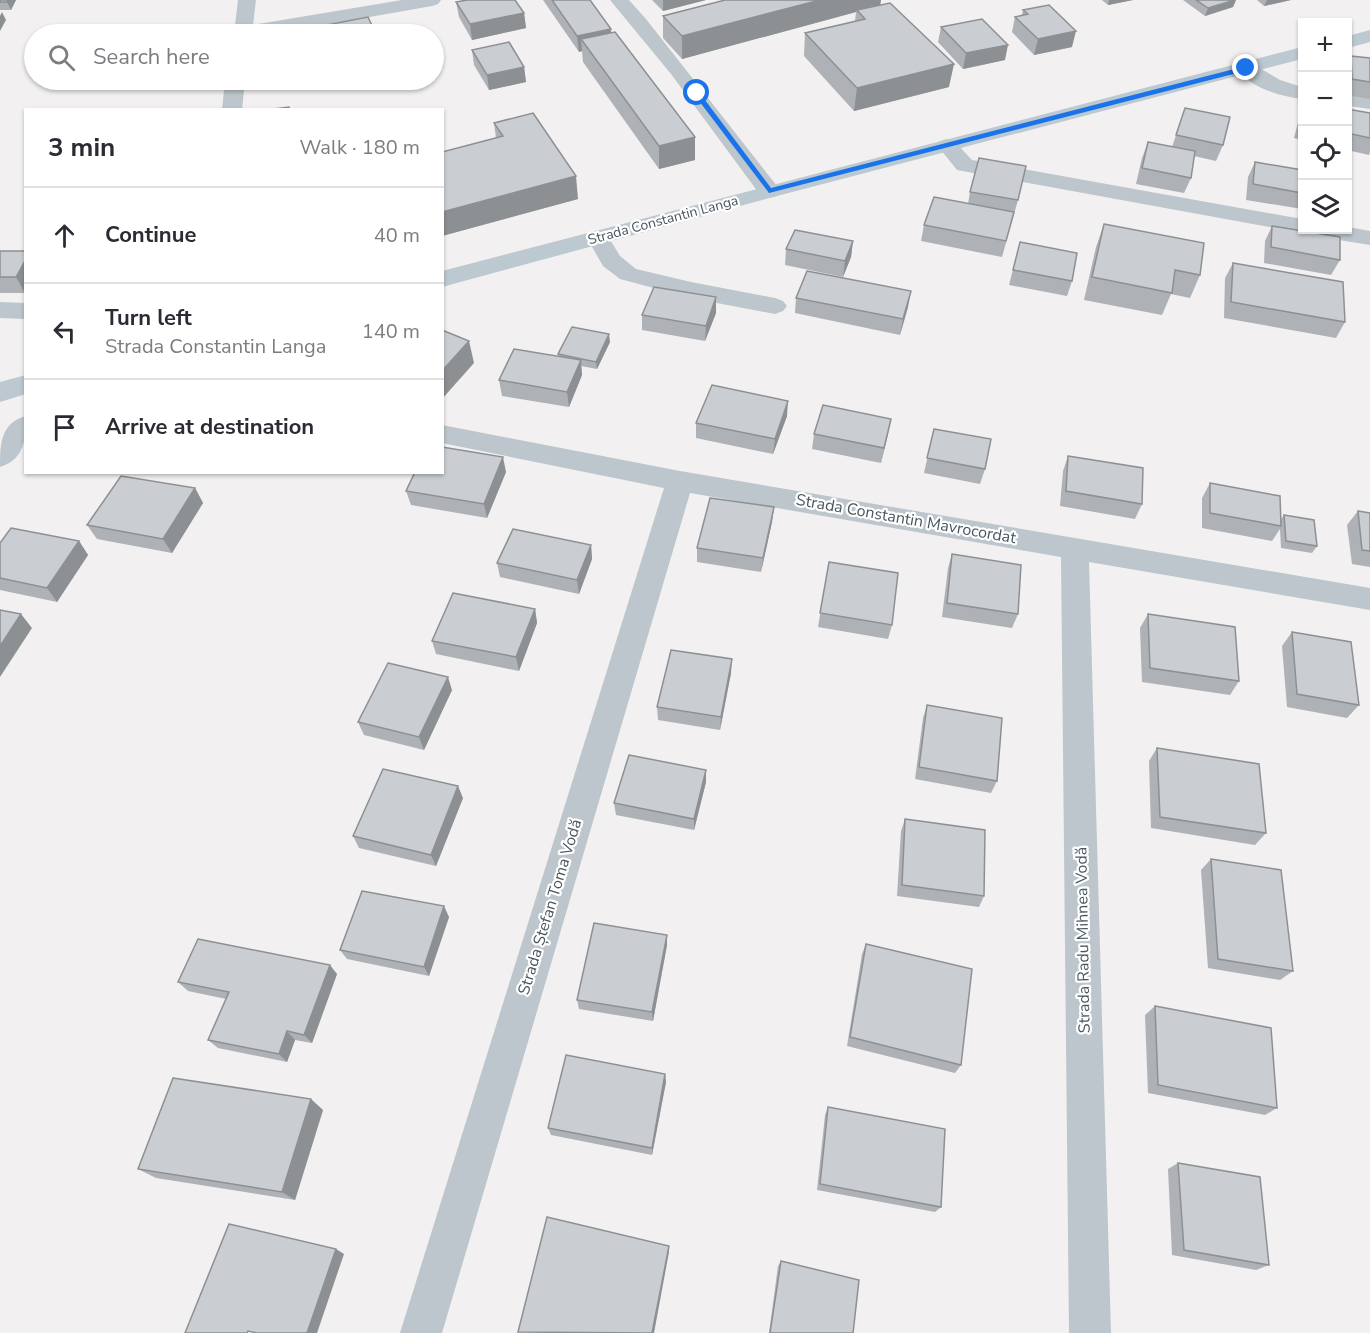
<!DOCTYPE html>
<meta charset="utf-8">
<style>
:root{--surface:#fff;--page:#f2f2f3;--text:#2b2b33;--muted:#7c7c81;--line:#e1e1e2}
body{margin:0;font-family:"Nunito Sans",sans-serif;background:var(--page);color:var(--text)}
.controls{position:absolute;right:18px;top:18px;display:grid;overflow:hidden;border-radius:0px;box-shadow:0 2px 4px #0004}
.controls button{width:54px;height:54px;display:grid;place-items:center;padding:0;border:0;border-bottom:2px solid var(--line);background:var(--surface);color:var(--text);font:30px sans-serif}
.stop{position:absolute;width:18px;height:18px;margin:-14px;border:4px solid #1a73e8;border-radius:50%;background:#fff}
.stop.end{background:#1a73e8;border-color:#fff;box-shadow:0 2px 6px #0008}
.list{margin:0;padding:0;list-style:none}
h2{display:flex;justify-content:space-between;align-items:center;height:78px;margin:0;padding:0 24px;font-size:26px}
h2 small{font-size:20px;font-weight:400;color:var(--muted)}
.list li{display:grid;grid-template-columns:39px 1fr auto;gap:18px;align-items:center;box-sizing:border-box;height:96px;padding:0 24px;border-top:2px solid var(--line)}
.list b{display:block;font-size:22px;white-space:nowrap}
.list p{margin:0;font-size:20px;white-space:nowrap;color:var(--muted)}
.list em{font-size:20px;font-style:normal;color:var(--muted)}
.icon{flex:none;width:33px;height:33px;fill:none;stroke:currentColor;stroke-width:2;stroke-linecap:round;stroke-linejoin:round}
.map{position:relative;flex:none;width:1370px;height:1333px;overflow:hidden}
.search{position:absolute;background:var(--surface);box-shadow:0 2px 4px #0004;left:24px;top:24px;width:420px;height:66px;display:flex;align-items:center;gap:15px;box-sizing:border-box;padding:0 21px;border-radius:33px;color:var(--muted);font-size:22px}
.panel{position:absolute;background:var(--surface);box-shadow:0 2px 4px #0004;left:24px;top:108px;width:420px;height:366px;border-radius:0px}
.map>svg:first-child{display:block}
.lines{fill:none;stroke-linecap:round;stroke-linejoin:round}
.street{fill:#bcc6cc;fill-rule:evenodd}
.secondary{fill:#bdc9d1;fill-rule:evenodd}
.wall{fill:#aeb1b5}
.shaded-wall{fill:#8d9093}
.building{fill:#caced2;stroke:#8d9093;stroke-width:1.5}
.route{fill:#1a73e8}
.labels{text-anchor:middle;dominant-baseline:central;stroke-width:4.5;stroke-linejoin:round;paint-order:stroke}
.far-street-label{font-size:14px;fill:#49565d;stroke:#fff}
.street-label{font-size:16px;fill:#49565d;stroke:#fff}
</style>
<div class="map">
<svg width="1370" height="1333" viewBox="0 0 1370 1333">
<rect width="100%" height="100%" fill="#f2f0f0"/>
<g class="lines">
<g class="street">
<path d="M238,0H256L253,25L402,0H441L438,4L432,6L273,34H234Z"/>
<path d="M610,0H629L646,19L777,186L780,191L777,196L769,198L761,196L671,74Z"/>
<path d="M1246,62L1253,64L1280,80L1302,87V99C1280,96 1250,88 1236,68L1239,64Z"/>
<path d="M225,80H245L242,110H222Z"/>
<path d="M1348,94L1370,97V109L1348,106Z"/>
<path d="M947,139L954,141L972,160L1302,219V230H1348V227L1370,231V245L1320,237L1312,235L1309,231L1302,233L957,170L937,145L940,141Z"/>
<path d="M598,231L606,233L620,256L636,269L691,282L775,298L783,301L787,306L783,311L775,314L691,298L620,279L603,266L587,238L590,233Z"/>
<path d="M0,302L26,303V319L0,318Z"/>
<path d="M26,416C26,438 25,459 0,467C0,445 0,423 26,416Z"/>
<path d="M442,425L680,471L1370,588V610L1089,562L1111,1333H1069L1061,557L690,493L442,1333H400L664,488L442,443Z"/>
</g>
<g class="secondary">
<path d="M1370,30V42L1348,48V36Z"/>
<path d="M1302,47V59L777,196L442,287V271Z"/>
<path d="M26,375V394L0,402V382Z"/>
</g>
</g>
<g class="wall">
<path d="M0,0H16L11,10H0Z"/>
<path d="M543,0H590L695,160L659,169L583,62L582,51L579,52Z"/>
<path d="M652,0H706L663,11Z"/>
<path d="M725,0H881L880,5L949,87L854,111L804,56L805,33L855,21L856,12L682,59L663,38V16Z"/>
<path d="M1102,0H1133L1108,5Z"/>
<path d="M1183,0H1236L1233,7L1205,16Z"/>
<path d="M1257,0H1291L1264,6Z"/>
<path d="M456,2L524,13L526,28L472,40L459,17Z"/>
<path d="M1023,10L1072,47L1034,55L1012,32L1015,17L1022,15Z"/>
<path d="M941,27L1005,60L963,69L938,42Z"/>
<path d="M472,50L524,67L526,82L489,90L474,65Z"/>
<path d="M1351,56L1370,58V99L1347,95V64Z"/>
<path d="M1185,108L1223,145L1216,161L1194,156L1191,178L1184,193L1136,184L1142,158L1148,142L1172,147Z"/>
<path d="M1302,109V140L1294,138L1300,115Z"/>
<path d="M1347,109L1370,113V152L1369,155L1347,150Z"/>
<path d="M494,123L578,199L442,236V152L496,138Z"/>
<path d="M1255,162L1302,170V209L1246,200L1248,177Z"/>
<path d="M970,192L1018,200L1002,257L921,241L924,225L968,204Z"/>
<path d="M1104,224L1200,275L1190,298L1171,294L1162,315L1084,300L1096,247Z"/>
<path d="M1272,226L1340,260L1331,275L1264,263L1265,241Z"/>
<path d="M853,241L851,257L843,277L785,265L786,249Z"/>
<path d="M1020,242L1072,281L1067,296L1009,285Z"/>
<path d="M0,251H26L25,293H0Z"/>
<path d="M1233,263L1345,322L1336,338L1224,318L1225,278Z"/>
<path d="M716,297V313L705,341L642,330V315Z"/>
<path d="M796,298L908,307L900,335L795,313Z"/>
<path d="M610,342L597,369L581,366L582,375L569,407L502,396L499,380L558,356V354Z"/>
<path d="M787,416L773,454L696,438V423Z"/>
<path d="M891,419L881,463L812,449L814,434Z"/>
<path d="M934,429L985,469L980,484L924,473Z"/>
<path d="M1068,456L1142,504L1135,519L1060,506L1063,471Z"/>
<path d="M506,472L487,518L411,505L406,491Z"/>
<path d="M1210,483L1281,519L1284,515L1317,546L1312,553L1281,548L1280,529L1272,541L1202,528V498Z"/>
<path d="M195,488L203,503L172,553L97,539L87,525Z"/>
<path d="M774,507L772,522L761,572L697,562V548Z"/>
<path d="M1358,511L1370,513V567L1352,564L1347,525Z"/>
<path d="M79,541L88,555L57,602L0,590V543Z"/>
<path d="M591,545L592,559L579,594L500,577L497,563Z"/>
<path d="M952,554L1018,614L1012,628L942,617L948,568Z"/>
<path d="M829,562L892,625L888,639L818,627Z"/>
<path d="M535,609L537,623L519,671L436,654L432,641Z"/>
<path d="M1148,614L1239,681L1230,695L1142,682L1140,628Z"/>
<path d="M1292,632L1359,705L1347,718L1287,707L1282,646Z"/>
<path d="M731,673L720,730L658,720L657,707Z"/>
<path d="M452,690L424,750L364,735L358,722Z"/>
<path d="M927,705L997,781L991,793L915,779L923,718Z"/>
<path d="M1157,748L1266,833L1255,845L1151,828L1149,761Z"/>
<path d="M706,782L694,830L616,815L614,803Z"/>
<path d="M463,798L436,866L359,848L353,836Z"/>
<path d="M905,819L984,896L979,907L897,896L901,831Z"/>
<path d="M1211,859L1293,971L1280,980L1208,968L1201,870Z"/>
<path d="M449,917L429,976L347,959L340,950Z"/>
<path d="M866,944L961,1065L955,1073L847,1046L862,954Z"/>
<path d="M667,945L653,1021L579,1009L577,1000Z"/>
<path d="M337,974L312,1043L295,1040L287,1062L218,1048L208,1040L226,999L188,991L178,982Z"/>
<path d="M1155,1006L1277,1108L1265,1115L1148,1093L1145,1015Z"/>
<path d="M665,1074L666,1082L652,1155L551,1135L548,1128Z"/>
<path d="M828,1107L941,1207L935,1212L817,1190L825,1115Z"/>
<path d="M323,1110L295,1200L156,1178L138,1169Z"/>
<path d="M1178,1163L1269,1265L1256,1270L1172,1255L1168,1169Z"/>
<path d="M781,1261L853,1333H769L778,1266Z"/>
</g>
<g class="shaded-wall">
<path d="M8,0H16L11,10L7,2Z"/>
<path d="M663,0H706L663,11Z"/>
<path d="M820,0H881L880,6L857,10L856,12L682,59V36Z"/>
<path d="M1109,0H1133L1108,5Z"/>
<path d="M1236,0L1233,7L1205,16L1208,8Z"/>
<path d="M1267,0H1291L1264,6Z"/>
<path d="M2,12L6,20L0,31V16Z"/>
<path d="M524,13L526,28L472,40L470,24Z"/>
<path d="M611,29L612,45L581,39L582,51L579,52L577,36Z"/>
<path d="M1076,31L1072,47L1034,55L1038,39Z"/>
<path d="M1008,45L1005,60L963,69L966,53Z"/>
<path d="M954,64L949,87L854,111L857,88Z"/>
<path d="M524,67L526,82L489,90L487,75Z"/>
<path d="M280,80H300L281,83Z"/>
<path d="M695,137V160L659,169V146Z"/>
<path d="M576,176L578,199L442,236V212Z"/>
<path d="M853,241L851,257L843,277L845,261Z"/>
<path d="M26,259V291L25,293L16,277Z"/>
<path d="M911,291L908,307L900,335L903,319Z"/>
<path d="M716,297V313L705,341L706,326Z"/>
<path d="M609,334L610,342L597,369L596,362Z"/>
<path d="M469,341L474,363L442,399V371Z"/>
<path d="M581,360L582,375L569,407L567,392Z"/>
<path d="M788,401L787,416L773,454L775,439Z"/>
<path d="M891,419L888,434L881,463L884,448Z"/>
<path d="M503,457L506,472L487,518L484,504Z"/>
<path d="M195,488L203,503L172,553L163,539Z"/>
<path d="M774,507L772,522L761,572L763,558Z"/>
<path d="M79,541L88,555L57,602L47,588Z"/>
<path d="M591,545L592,559L579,594L577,580Z"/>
<path d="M535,609L537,623L519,671L516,657Z"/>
<path d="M21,614L32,628L0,677V646Z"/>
<path d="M732,659L731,673L720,730L721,717Z"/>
<path d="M448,677L452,690L424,750L419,737Z"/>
<path d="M706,770V782L694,830V819Z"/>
<path d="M458,786L463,798L436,866L431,855Z"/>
<path d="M444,906L449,917L429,976L424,967Z"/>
<path d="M667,935V945L653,1021L652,1012Z"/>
<path d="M330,965L337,974L312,1043L304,1035Z"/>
<path d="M287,1031L295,1040L287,1062L279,1054Z"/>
<path d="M665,1074L666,1082L652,1155V1148Z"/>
<path d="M311,1099L323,1110L295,1200L282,1192Z"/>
<path d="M669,1246V1252L654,1333H652Z"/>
<path d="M336,1249L344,1254L317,1333H307Z"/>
</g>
<g class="building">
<path d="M0,0H8L7,2H0Z"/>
<path d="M467,0H515L524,13L470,24L456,2Z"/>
<path d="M552,0H590L611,29L577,36Z"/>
<path d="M725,0H820L682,36L663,16Z"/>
<path d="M1196,0H1235L1208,8Z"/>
<path d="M890,3L954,64L857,88L805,33L865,19L857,10Z"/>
<path d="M1049,5L1076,31L1038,39L1015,17L1028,14L1023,10Z"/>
<path d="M368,17L376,34H280Z"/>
<path d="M982,19L1008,45L966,53L941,27Z"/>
<path d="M615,32L695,137L659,146L581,39Z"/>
<path d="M509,42L524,67L487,75L472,50Z"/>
<path d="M1351,56L1370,58V82L1352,79Z"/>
<path d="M289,107V110H266Z"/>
<path d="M1185,108L1230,117L1223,145L1176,135Z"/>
<path d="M1347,109L1370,113V138L1347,133Z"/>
<path d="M533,113L576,176L442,212V152L503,136L494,123Z"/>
<path d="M1148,142L1195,151L1191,178L1142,168Z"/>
<path d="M979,158L1026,166L1018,200L970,192Z"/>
<path d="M1255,162L1302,170V193L1253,184Z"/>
<path d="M934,197L1014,212L1006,241L924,225Z"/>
<path d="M1104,224L1204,243L1200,275L1175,270L1172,293L1092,277Z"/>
<path d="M1272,226L1340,237V260L1271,247Z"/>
<path d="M795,230L853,241L845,261L786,249Z"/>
<path d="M1020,242L1077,253L1072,281L1013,270Z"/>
<path d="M0,251H26V259L16,277H0Z"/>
<path d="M1233,263L1343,282L1345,322L1231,302Z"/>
<path d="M807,271L911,291L903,319L796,298Z"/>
<path d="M654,287L716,297L706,326L642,315Z"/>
<path d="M572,327L609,334L596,362L558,354Z"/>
<path d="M442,330L469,341L442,371Z"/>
<path d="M514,349L581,360L567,392L499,380Z"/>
<path d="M712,385L788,401L775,439L696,423Z"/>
<path d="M823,405L891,419L884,448L814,434Z"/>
<path d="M934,429L991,439L985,469L927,458Z"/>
<path d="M442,447L503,457L484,504L406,491L415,472H442Z"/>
<path d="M1068,456L1143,468L1142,504L1066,491Z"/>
<path d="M121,476L195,488L163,539L87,525Z"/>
<path d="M1210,483L1280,496L1281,526L1210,513Z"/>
<path d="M710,498L774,507L763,558L697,548Z"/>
<path d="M1358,511L1370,513V551L1362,550Z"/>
<path d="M1284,515L1314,520L1317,546L1286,541Z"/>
<path d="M11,528L79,541L47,588L0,578V543Z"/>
<path d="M513,529L591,545L577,580L497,563Z"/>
<path d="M952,554L1021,565L1018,614L947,603Z"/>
<path d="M829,562L898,573L892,625L820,613Z"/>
<path d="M453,593L535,609L516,657L432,641Z"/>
<path d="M0,610L21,614L0,646Z"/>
<path d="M1148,614L1235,627L1239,681L1150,668Z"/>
<path d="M1292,632L1351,642L1359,705L1297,694Z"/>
<path d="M671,650L732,659L721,717L657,707Z"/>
<path d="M388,663L448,677L419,737L358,722Z"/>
<path d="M927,705L1002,718L997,781L919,767Z"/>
<path d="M1157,748L1259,764L1266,833L1160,817Z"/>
<path d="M629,755L706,770L694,819L614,803Z"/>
<path d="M383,769L458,786L431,855L353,836Z"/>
<path d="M905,819L985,830L984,896L902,885Z"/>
<path d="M1211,859L1281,870L1293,971L1218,959Z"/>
<path d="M362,891L444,906L424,967L340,950Z"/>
<path d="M594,923L667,935L652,1012L577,1000Z"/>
<path d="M198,939L330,965L304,1035L287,1031L279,1054L208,1040L229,992L178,982Z"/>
<path d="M866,944L972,969L961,1065L850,1037Z"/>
<path d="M1155,1006L1271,1028L1277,1108L1158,1085Z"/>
<path d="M566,1055L665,1074L652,1148L548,1128Z"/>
<path d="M173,1078L311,1099L282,1192L138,1169Z"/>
<path d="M828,1107L945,1129L941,1207L820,1184Z"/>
<path d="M1178,1163L1260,1177L1269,1265L1184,1250Z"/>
<path d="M547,1217L669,1246L652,1333L518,1332Z"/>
<path d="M229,1224L336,1249L307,1333H257L248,1331L247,1333H185Z"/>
<path d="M781,1261L859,1280L853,1333H770Z"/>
</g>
<path class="route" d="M1246,66L1249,70L769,193L693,93L699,92L771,188Z"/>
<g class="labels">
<g class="far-street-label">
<text transform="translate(663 220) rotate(-15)">Strada Constantin Langa</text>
</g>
<g class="street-label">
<text transform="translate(906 519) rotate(10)">Strada Constantin Mavrocordat</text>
<text transform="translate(550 907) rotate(-73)">Strada Ștefan Toma Vodă</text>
<text transform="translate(1083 940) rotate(-91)">Strada Radu Mihnea Vodă</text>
</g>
</g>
</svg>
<div class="controls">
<button>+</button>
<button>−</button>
<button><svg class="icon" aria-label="locate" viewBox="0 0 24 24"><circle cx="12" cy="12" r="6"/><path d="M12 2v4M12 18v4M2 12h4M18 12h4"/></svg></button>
<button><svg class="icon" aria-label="layers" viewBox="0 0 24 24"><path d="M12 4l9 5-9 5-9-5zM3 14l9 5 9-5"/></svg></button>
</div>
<div class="stop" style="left:697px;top:93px"></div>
<div class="stop end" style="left:1246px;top:68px"></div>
<div class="search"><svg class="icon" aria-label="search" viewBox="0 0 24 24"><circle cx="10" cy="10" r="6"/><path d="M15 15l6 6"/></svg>Search here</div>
<section class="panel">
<h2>3 min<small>Walk · 180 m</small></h2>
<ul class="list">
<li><svg class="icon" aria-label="ahead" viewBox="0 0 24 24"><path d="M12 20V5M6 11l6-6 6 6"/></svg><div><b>Continue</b></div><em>40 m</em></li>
<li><svg class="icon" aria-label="left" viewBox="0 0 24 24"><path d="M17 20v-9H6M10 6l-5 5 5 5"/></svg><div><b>Turn left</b><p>Strada Constantin Langa</p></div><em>140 m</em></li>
<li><svg class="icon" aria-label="arrive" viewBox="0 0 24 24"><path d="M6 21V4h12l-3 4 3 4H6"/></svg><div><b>Arrive at destination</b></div></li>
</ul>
</section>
</div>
